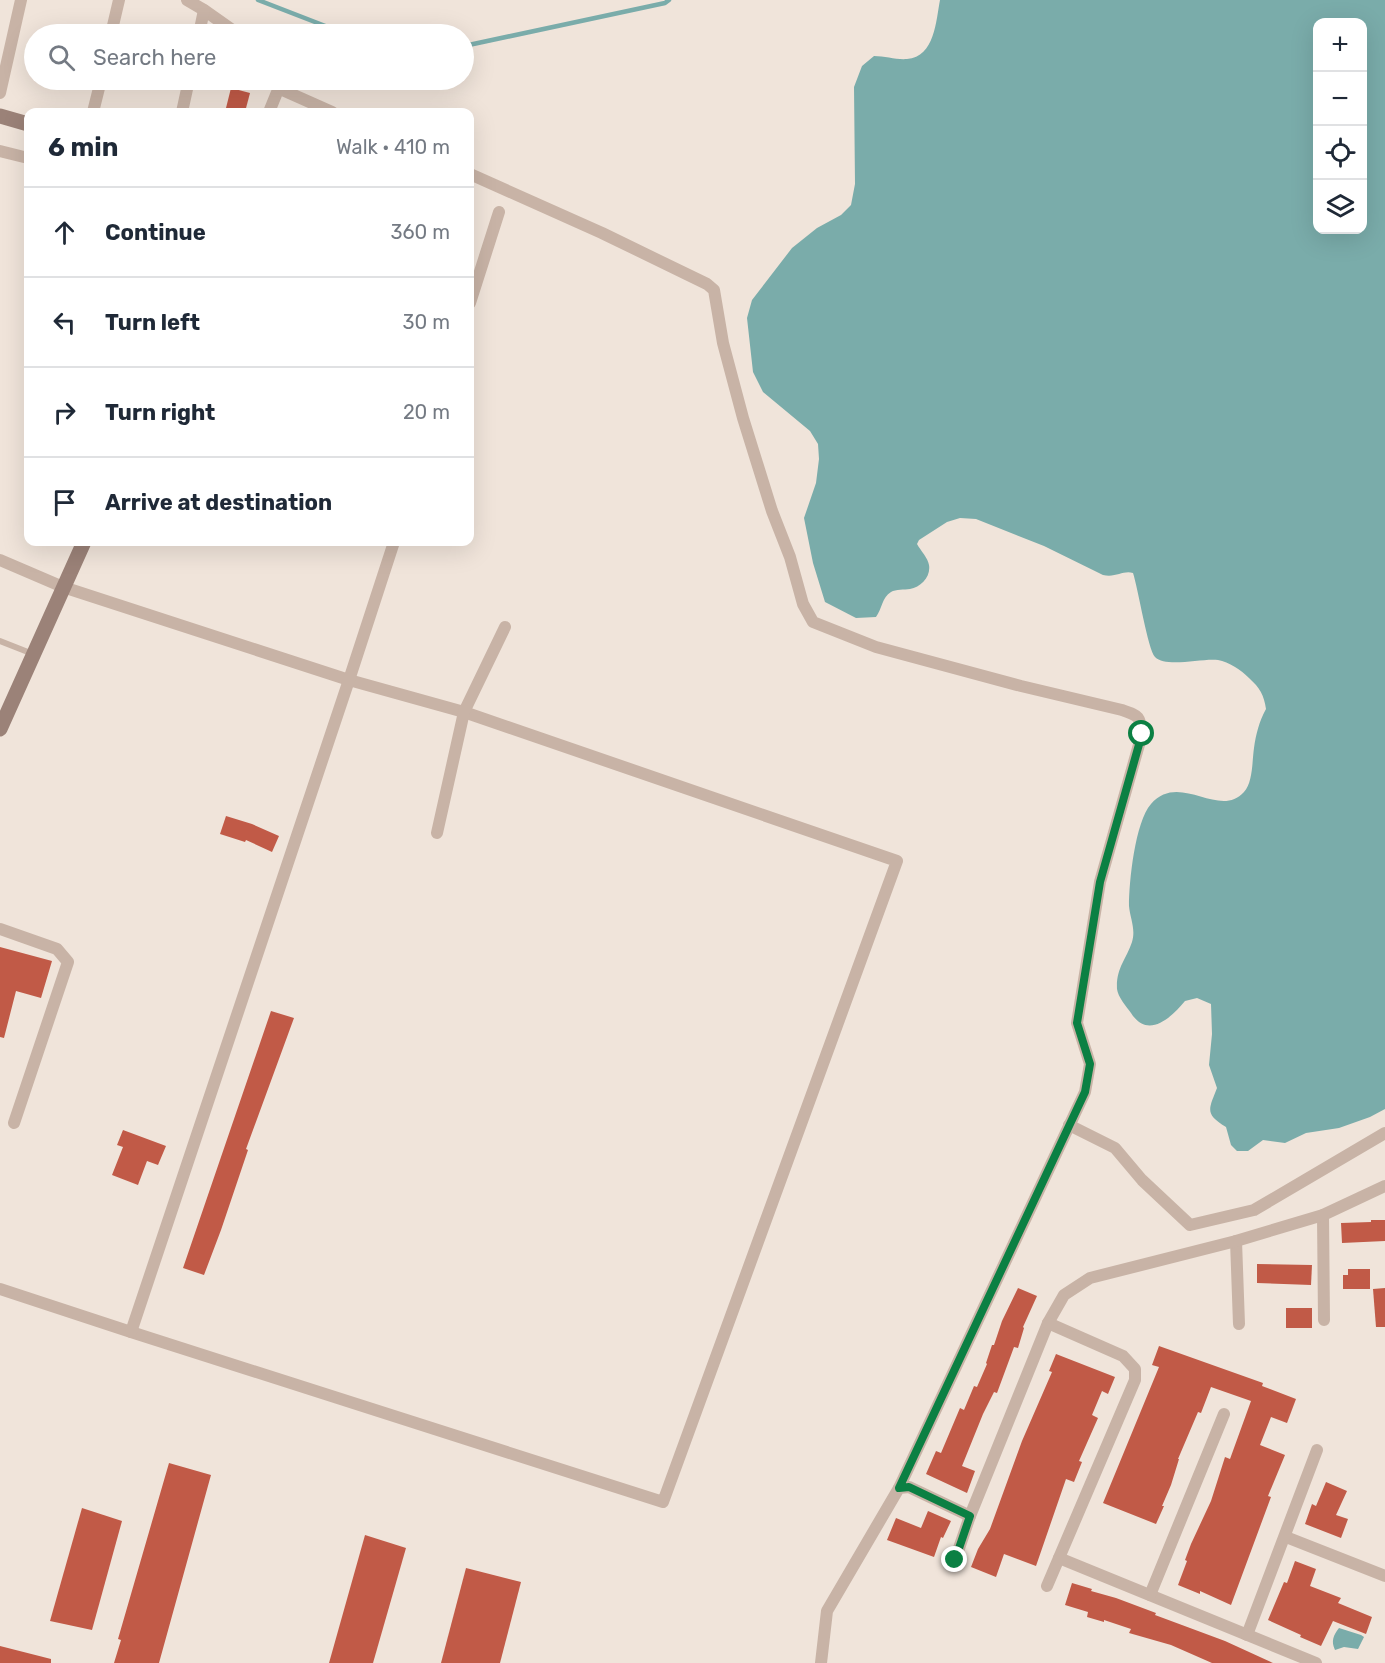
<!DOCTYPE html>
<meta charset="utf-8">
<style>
:root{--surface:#fff;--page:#f2f2f3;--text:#1f2937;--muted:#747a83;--line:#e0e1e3}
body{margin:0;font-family:Rubik,sans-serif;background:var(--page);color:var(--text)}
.controls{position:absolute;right:18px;top:18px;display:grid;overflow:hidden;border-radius:12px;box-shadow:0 6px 24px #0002}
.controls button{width:54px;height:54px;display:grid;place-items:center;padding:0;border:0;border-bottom:2px solid var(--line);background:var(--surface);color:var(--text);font:30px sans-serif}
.stop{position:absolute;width:18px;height:18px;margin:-14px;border:4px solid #0b8043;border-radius:50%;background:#fff}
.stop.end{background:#0b8043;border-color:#fff;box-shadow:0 2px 6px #0008}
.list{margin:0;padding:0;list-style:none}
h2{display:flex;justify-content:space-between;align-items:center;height:78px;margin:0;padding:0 24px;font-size:26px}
h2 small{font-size:20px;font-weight:400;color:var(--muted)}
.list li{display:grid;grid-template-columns:39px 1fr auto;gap:18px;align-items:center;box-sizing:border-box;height:90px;padding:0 24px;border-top:2px solid var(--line)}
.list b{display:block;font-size:22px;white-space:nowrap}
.list em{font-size:20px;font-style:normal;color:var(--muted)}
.icon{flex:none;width:33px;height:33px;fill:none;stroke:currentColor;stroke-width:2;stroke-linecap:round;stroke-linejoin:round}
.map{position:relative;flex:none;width:1385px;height:1663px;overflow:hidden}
.search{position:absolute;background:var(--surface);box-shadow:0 6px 24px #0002;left:24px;top:24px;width:450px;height:66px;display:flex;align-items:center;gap:15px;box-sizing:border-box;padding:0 21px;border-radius:33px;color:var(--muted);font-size:22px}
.panel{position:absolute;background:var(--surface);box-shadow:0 6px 24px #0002;left:24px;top:108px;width:450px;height:438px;border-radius:12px}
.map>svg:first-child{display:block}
.water{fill:#7aacaa;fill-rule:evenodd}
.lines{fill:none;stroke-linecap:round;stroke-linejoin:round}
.stream{stroke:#7aacaa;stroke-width:4.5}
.building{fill:#c15a47}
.lane{stroke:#c8b3a6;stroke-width:6}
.street{stroke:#c8b3a6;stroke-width:12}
.secondary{stroke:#9b8278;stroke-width:15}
.route{stroke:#0b8043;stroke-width:8}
</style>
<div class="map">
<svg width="1385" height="1663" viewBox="0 0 1385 1663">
<rect width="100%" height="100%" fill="#f0e4da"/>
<g class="water">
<path d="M940,0H1385V1109L1370,1117L1339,1128L1306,1133L1285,1143L1263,1140L1248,1151H1237L1231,1145L1226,1127C1204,1114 1209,1109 1217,1088L1209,1065L1212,1034L1211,1004L1197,998L1185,1001C1172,1017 1148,1040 1131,1013C1126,1006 1118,997 1117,989C1116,968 1126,960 1132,942C1136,929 1130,918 1129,906C1129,882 1135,822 1151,804C1180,771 1219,820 1244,792C1253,782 1252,762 1254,748C1256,734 1259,722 1266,709C1264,695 1260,688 1249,678C1241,670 1229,662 1218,660C1202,658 1166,668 1155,657C1148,650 1138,588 1133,573C1123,570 1116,578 1103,575L1044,546L976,519L960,518L947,522L919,540L917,544C921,551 928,558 929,565C931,577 921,587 910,589C904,590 896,589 891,592C882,597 882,609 876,617L856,618L825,602L813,563L804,518L816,483L819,459L818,444L810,431L763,392L753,372L747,318L752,300L792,248L817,228L841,215L851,205L855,184L854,87L862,66L874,56C885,56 897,60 907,59C935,57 936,20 940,0ZM1318,22H1362V230H1318Z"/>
<path d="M1339,1628L1361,1635L1364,1637L1358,1649L1344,1647L1335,1650C1331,1641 1333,1636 1339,1628Z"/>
</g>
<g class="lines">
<g class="stream">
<path d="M258,0L346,34"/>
<path d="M464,46L665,3L669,0"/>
</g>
</g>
<g class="building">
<path d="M231,88L250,93L245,112L226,108Z"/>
<path d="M226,816L252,824L279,836L272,852L246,840L245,842L220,834Z"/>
<path d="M0,947L52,961L41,998L16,991L4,1038L0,1037Z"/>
<path d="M271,1011L294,1018L246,1149L248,1150L221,1230L204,1275L183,1268Z"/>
<path d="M123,1130L166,1146L158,1165L147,1161L138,1185L112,1175L123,1147L117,1145Z"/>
<path d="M1371,1220H1385V1241L1342,1243L1341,1223L1371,1222Z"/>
<path d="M1257,1264L1312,1265L1311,1285L1257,1283Z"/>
<path d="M1348,1269H1370V1289H1343V1275H1348Z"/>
<path d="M1018,1288L1037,1296L1023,1327L1024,1328L1018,1348L1014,1347L997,1393L994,1392L983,1414L962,1466L975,1471L967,1493L926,1474L936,1451L941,1453L960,1408L964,1410L974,1386L977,1387L987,1364L986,1363L992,1345H994L1002,1321Z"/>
<path d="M1385,1288V1327H1376L1373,1289Z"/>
<rect x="1286" y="1308" width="26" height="20"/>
<path d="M1159,1346L1263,1383L1262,1386L1296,1399L1287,1423L1271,1417L1260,1445L1285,1455L1268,1496L1271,1497L1231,1605L1200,1591V1594L1178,1585L1187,1561L1185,1560L1191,1544L1211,1501L1225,1457L1230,1459L1251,1401L1211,1387L1201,1413L1198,1412L1178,1459H1179L1171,1485L1162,1506H1164L1156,1524L1103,1503L1159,1367L1152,1365Z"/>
<path d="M1056,1354L1115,1377L1108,1394L1102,1391L1092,1415L1098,1418L1079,1461L1082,1462L1074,1482L1066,1479L1036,1566L1004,1554L996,1577L971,1567L978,1549L990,1529L1022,1441L1052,1372L1049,1371Z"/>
<path d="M169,1463L211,1475L159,1663H114L121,1640L118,1639Z"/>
<path d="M1326,1482L1347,1491L1336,1515L1348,1519L1341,1538L1305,1524L1312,1504L1316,1506Z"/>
<path d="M82,1508L122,1521L92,1630L50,1621Z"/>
<path d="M928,1511L951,1521L943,1538L941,1537L934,1557L887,1540L896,1518L921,1528Z"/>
<path d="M365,1535L406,1548L373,1663H329Z"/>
<path d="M1295,1561L1316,1569L1310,1586L1341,1598L1338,1603L1372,1617L1366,1634L1333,1621L1321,1646L1300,1637L1301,1635L1268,1620L1284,1582L1287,1583Z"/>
<path d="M466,1568L521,1582L500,1663H441Z"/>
<path d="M1072,1583L1092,1589L1091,1591L1116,1598L1156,1613L1155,1615L1225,1641L1273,1663H1212L1171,1645L1129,1633L1131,1629L1104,1620V1622L1087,1617L1088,1612L1065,1605Z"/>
<path d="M0,1646L51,1659V1663H0Z"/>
</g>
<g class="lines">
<path class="lane" d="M0,641L33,654"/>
<g class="street">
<path d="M187,0L204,10L238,34"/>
<path d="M111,34L119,0"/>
<path d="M199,34L204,10"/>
<path d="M278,88L332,112"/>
<path d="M0,93L21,0"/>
<path d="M93,112L101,80"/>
<path d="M182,112L189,80"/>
<path d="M269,112L282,80"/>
<path d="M0,151L28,158"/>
<path d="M470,174L602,233L707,284L714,290L723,343L743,418L772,511L790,557L803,604L813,622L876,647L1021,686L1122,710C1139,716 1140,716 1142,734L1100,882L1077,1023L1090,1064L1085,1092L899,1488"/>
<path d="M470,303L499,212"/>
<path d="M0,560L63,587L349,680L464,712L897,861L663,1502L131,1332L0,1289"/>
<path d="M437,833L464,712L505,627"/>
<path d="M0,929L57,949L68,962L14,1123"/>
<path d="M1069,1125L1115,1148L1142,1180L1190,1225L1254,1210L1385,1133"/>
<path d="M1323,1215L1324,1320"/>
<path d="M1236,1241L1239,1324"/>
<path d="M131,1332L349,680L394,542"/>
<path d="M1286,1537L1385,1576"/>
<path d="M1059,1558L1316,1663"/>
<path d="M955,1560L970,1516L1048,1323L1064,1295L1090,1278L1236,1241L1323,1215L1385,1186"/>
<path d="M1047,1586L1135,1380V1369L1123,1356L1048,1323"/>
<path d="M1150,1595L1224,1414"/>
<path d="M1247,1635L1317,1450"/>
<path d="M821,1663L827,1611L899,1488L909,1487L970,1516"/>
</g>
<g class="secondary">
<path d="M0,116L28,124"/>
<path d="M0,729L84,542"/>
</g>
</g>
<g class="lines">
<path class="route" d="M955,1560L970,1516L909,1487L899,1488L1085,1092L1090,1064L1077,1023L1100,882L1142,734"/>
</g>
</svg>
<div class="controls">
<button>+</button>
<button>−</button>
<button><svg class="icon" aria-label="locate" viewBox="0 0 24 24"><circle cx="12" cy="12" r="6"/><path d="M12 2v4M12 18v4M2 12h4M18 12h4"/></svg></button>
<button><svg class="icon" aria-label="layers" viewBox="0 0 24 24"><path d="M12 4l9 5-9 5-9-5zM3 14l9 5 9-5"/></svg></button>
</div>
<div class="stop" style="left:1142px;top:734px"></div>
<div class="stop end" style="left:955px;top:1560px"></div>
<div class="search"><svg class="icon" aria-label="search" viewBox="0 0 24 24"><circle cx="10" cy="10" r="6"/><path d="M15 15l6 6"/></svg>Search here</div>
<section class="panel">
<h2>6 min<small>Walk · 410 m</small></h2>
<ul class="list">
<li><svg class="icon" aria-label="ahead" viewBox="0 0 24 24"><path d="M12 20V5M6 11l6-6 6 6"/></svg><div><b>Continue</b></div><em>360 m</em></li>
<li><svg class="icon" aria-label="left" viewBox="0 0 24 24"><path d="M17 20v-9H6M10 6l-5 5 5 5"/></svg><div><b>Turn left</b></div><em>30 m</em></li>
<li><svg class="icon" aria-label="right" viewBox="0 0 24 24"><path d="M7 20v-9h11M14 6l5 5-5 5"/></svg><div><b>Turn right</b></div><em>20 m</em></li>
<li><svg class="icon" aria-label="arrive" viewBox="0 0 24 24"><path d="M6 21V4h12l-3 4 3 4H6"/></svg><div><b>Arrive at destination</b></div></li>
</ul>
</section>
</div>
